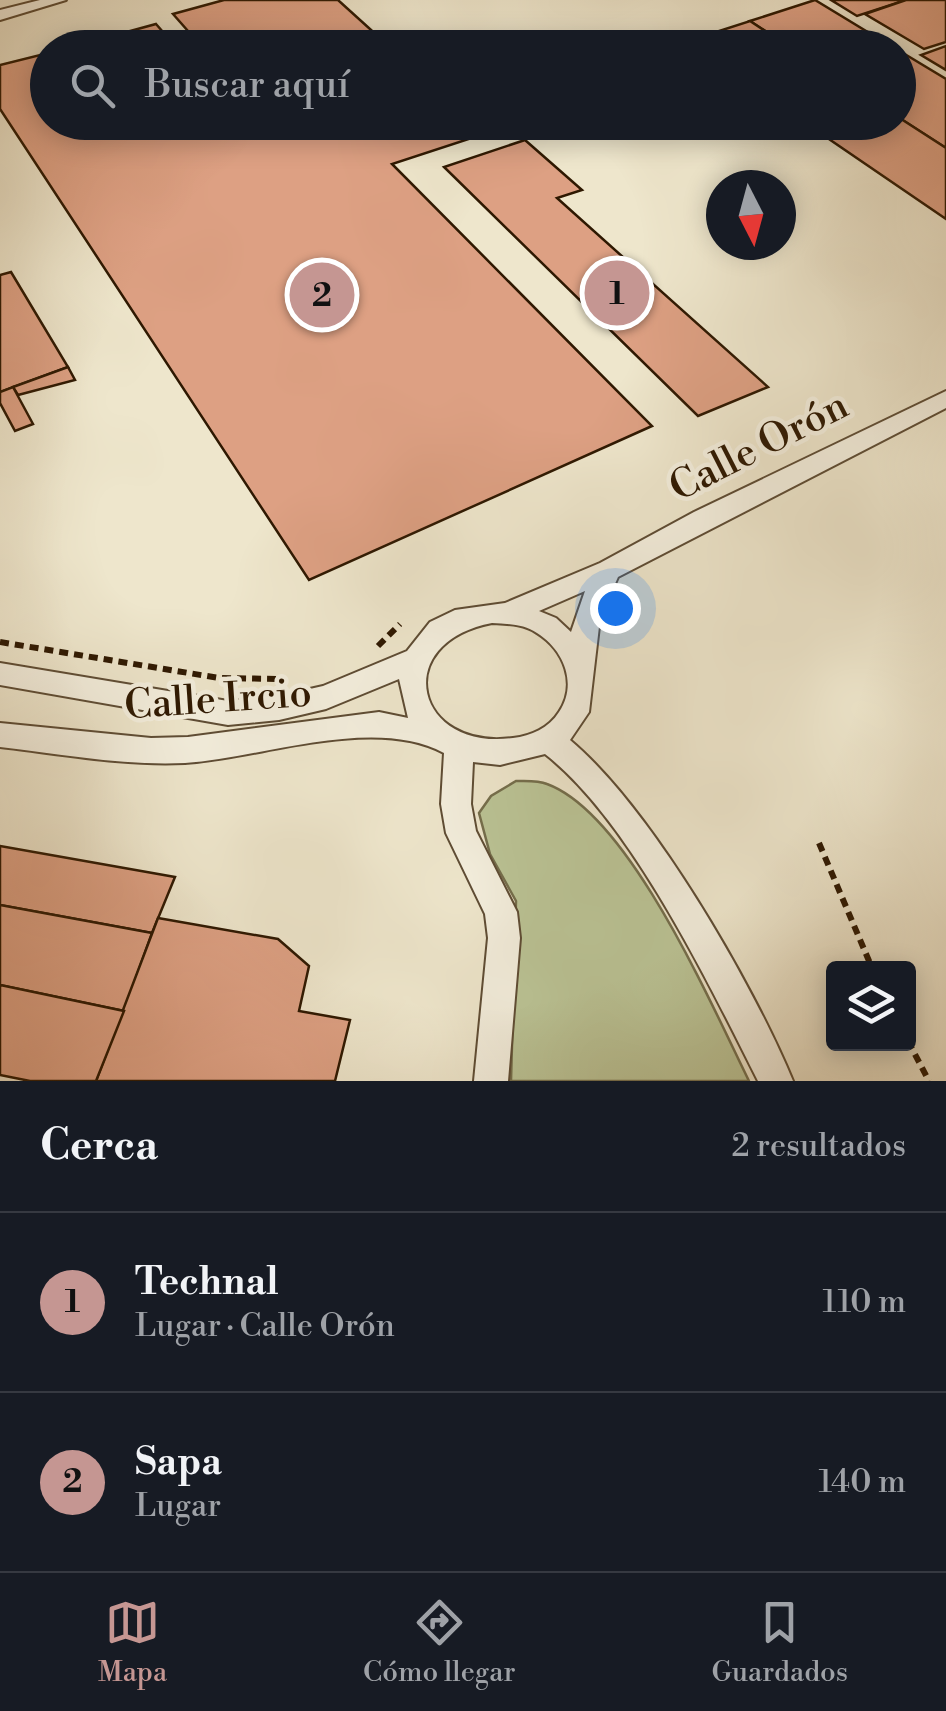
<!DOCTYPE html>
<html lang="es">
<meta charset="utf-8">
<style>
:root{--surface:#171b24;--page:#242831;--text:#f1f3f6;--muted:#9ea1a6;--line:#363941;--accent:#c59692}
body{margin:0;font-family:"Libre Bodoni",serif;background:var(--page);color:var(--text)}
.controls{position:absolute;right:30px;bottom:30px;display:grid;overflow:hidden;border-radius:10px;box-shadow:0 5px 25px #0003}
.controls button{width:90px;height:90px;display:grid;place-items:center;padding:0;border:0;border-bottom:2px solid var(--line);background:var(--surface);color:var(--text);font:50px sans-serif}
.compass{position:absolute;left:706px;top:170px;width:90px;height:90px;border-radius:50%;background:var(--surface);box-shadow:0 5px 25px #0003;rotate:174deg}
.you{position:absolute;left:615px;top:608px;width:35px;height:35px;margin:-25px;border:8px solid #fff;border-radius:50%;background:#1a73e8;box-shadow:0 0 0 15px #1a73e833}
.badge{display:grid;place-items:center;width:65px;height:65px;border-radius:50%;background:var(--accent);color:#111;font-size:32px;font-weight:700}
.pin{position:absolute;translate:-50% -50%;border:5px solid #fff;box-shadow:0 2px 10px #0006}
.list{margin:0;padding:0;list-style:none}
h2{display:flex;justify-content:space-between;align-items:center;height:130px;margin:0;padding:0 40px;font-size:42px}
h2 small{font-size:32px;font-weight:400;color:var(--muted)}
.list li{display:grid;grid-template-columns:65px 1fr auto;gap:30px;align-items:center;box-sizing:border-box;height:180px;padding:0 40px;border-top:2px solid var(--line)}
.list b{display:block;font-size:38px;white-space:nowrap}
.list p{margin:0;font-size:32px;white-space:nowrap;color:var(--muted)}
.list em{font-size:32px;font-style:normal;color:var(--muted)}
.icon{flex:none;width:55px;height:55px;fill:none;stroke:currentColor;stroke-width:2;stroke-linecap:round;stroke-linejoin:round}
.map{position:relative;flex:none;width:946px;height:1081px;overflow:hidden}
.search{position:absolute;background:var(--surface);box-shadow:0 5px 25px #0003;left:30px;right:30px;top:30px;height:110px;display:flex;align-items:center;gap:25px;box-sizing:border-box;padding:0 35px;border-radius:55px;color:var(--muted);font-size:38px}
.sheet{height:490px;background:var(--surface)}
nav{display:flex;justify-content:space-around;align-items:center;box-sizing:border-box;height:140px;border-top:2px solid var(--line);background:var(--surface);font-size:28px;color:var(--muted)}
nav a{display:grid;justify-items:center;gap:5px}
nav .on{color:var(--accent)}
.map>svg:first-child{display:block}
.green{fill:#bbc496;stroke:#746e4c;stroke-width:2.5}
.building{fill:#dda083;stroke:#2e1801;stroke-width:2.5}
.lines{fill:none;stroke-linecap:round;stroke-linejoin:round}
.street-casing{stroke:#5e4c34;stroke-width:4}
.path{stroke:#2e1801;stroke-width:6;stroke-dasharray:9 6;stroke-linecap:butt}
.street{fill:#f4efde;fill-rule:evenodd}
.labels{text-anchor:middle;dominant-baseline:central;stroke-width:9;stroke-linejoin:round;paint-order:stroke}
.street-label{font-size:40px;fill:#2e1801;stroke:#f4efde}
</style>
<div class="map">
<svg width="946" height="1081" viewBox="0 0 946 1081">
<rect width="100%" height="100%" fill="#eee6cc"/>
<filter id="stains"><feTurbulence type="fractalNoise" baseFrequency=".002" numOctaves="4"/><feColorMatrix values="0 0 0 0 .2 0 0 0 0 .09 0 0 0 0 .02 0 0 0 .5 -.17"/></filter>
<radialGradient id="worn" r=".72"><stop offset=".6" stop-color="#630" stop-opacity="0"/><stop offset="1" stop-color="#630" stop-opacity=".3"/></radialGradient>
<path class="green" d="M516,781C525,781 538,780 547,784C629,814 711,1004 749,1081H511L516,901L490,854L479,813L491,796Z"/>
<g class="building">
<path d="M224,0H338L391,48H203L173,14Z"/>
<path d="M815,0L894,48H791L750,21Z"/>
<path d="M831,0H906L857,16Z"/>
<path d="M906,0H946V42L924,49L865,14Z"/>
<path d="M750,21L776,38L746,48H698L688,41Z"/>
<path d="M156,24L177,48H68Z"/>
<path d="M946,46V70L921,55Z"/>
<path d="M898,50L946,79V148L898,117Z"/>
<path d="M48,53V122H475L487,133L392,164L652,426L309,580L0,109V65Z"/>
<path d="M898,117L946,148V219L804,122H898Z"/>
<path d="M525,140L582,190L557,198L768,387L698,416L444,167Z"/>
<path d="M11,272L68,367L0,392V275Z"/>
<path d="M68,367L75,380L18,395L13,387Z"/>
<path d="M13,387L33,424L15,431L0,403V392Z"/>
<path d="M0,846L175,877L152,933L0,905Z"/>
<path d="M0,905L152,933L124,1011L0,985Z"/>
<path d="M158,918L278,939L309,966L299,1011L350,1020L335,1081H96Z"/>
<path d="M0,985L124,1011L96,1081H30L0,1075Z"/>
</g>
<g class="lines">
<g class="street-casing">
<g id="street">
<path d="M40,0H66L0,20V10Z"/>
<path d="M946,391V408L618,577L600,618L589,712L570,740C651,808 752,982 793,1081H758C709,984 631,821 545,754L500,765L473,762L471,804L476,831L517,912L520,938L508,1081H474L488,938L485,914L446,833L441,804L444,753C374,715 262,758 185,763C124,766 61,754 0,747V723L151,738L188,737L379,712L408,718L399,679L326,709L279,720L228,725L0,685V663L228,701L279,696L323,686L407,651L430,622L455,610L505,603L600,563L694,512ZM585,591L571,632L556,618L539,611ZM492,623C508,624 524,624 537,633C564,650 578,684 559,712C549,728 531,736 513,738C415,751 389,643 492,623Z"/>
</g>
</g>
<g class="path">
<path d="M0,642L219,678L284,679"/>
<path d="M378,646L400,624"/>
<path d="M819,843L872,968"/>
<path d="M908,1041L929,1081"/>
</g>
<use href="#street" class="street"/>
</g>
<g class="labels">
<g class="street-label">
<text transform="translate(759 447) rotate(-27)">Calle Orón</text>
<text transform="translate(218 700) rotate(-4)">Calle Ircio</text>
</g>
</g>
<rect width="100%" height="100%" filter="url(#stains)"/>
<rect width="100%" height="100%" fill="url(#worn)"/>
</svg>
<div class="controls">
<button><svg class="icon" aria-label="layers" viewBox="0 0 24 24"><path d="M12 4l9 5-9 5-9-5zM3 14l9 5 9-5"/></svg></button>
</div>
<svg class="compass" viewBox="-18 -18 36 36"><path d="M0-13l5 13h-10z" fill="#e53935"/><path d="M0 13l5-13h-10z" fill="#9ea1a6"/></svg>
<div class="you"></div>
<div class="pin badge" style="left:617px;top:293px">1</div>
<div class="pin badge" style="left:322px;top:295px">2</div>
<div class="search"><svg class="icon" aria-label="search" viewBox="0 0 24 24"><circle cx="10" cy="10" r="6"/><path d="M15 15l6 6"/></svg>Buscar aquí</div>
</div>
<section class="sheet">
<h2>Cerca<small>2 resultados</small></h2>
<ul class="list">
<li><span class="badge">1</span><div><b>Technal</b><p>Lugar · Calle Orón</p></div><em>110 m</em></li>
<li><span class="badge">2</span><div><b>Sapa</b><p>Lugar</p></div><em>140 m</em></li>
</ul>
</section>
<nav>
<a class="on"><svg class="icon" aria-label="map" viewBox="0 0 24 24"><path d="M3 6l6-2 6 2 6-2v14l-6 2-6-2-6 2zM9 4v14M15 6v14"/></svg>Mapa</a>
<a><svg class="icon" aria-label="directions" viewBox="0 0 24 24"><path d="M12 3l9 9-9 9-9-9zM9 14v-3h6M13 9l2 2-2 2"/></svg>Cómo llegar</a>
<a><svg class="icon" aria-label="saved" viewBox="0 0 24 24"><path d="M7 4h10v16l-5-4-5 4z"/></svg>Guardados</a>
</nav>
